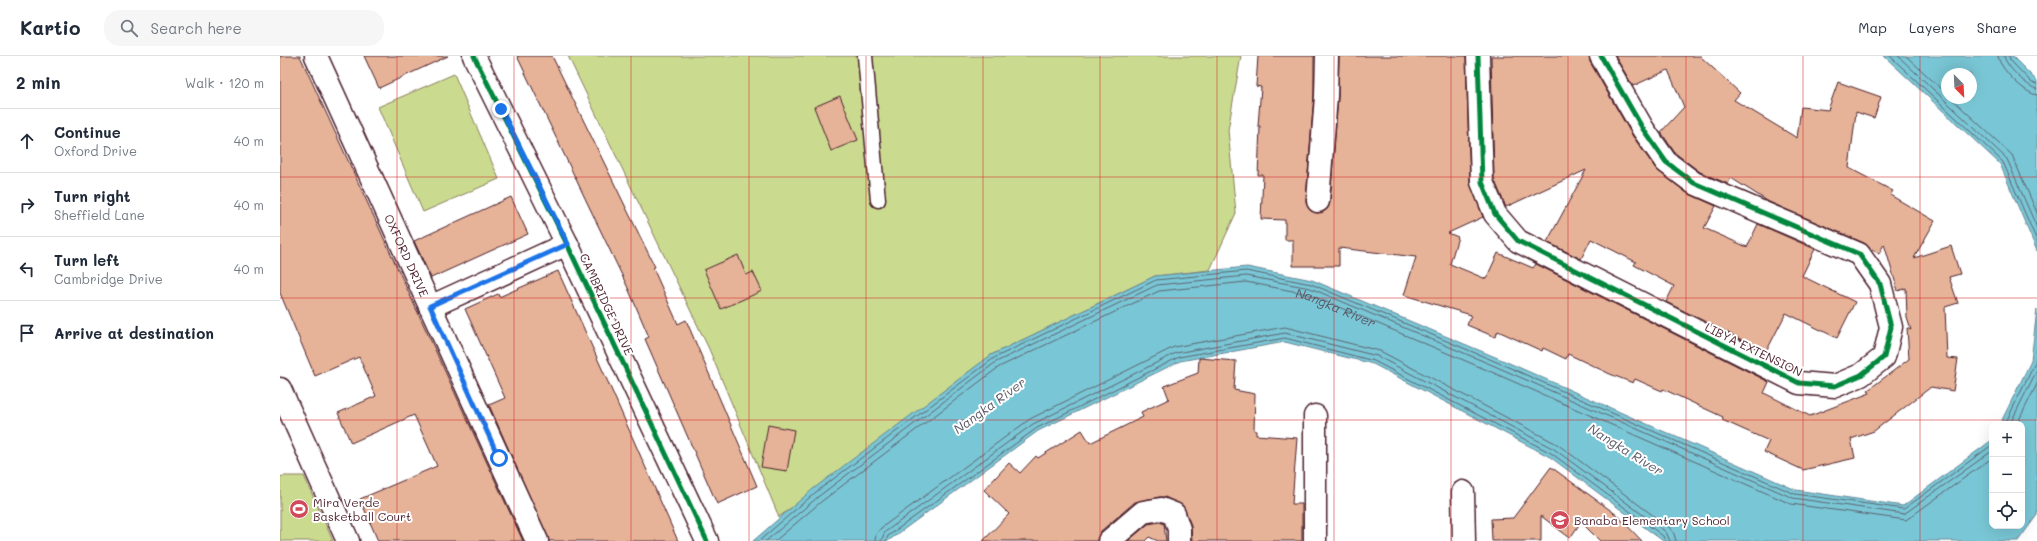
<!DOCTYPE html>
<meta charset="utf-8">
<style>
:root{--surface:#fff;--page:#f6f6f7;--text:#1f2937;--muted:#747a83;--line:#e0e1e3}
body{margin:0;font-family:Mali,sans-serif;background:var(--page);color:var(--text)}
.controls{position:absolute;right:12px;bottom:12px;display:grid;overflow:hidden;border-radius:8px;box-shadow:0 4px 16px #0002}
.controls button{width:36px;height:36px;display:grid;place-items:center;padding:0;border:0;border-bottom:1px solid var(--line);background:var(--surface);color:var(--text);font:20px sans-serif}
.compass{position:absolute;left:1661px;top:12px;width:36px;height:36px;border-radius:50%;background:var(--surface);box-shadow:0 4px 16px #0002;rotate:156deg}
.stop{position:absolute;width:12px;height:12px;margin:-9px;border:3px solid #1a73e8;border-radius:50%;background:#fff}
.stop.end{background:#1a73e8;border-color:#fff;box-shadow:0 1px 4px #0008}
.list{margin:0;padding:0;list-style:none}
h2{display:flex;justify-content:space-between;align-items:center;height:52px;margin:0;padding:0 16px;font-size:17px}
h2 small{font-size:13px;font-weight:400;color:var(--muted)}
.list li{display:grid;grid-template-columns:26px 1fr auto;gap:12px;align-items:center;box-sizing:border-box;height:64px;padding:0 16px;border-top:1px solid var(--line)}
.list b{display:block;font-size:15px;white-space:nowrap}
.list p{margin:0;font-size:13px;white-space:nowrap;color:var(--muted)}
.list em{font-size:13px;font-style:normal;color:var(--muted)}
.icon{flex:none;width:22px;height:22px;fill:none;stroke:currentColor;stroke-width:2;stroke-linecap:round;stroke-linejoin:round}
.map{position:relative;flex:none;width:1757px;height:485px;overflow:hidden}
header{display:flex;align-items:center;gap:24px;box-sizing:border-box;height:56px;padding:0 20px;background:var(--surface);border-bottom:1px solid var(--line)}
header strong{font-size:19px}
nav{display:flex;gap:22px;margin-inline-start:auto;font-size:14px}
.search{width:280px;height:36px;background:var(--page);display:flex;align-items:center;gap:10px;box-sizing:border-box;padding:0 14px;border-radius:16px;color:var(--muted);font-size:15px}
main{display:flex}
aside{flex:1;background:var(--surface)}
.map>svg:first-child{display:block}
.green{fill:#cadb8f;stroke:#8a7d5d}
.water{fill:#79c7d6;stroke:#668492;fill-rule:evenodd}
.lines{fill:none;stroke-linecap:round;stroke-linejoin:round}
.shore{stroke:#5d626f;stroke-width:1}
.building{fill:#e6b398;stroke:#4a1f2b}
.service-casing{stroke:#4a1f2b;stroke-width:17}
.minor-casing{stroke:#4a1f2b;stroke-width:25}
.service{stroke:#fff;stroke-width:14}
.minor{stroke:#fff;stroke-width:22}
.cycleway-casing{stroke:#fff;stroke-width:8}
.cycleway{stroke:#00873e;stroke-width:5}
.route{stroke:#1a73e8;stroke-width:5}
.grid{fill:none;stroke:#d62828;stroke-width:1;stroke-opacity:0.55}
.labels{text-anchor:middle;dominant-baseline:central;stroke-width:4;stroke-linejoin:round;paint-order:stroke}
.street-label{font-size:12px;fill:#4a1f2b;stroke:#fff}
.poi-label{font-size:12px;fill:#4a1f2b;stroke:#fff;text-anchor:start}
.water-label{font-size:13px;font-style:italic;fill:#5a5a67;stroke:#fff}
</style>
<header>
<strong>Kartio</strong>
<div class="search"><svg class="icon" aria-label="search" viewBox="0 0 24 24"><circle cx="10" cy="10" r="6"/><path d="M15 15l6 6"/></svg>Search here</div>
<nav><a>Map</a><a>Layers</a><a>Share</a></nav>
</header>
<main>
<aside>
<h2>2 min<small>Walk · 120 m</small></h2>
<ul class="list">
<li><svg class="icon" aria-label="ahead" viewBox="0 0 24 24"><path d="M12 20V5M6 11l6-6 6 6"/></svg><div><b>Continue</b><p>Oxford Drive</p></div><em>40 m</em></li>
<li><svg class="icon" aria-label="right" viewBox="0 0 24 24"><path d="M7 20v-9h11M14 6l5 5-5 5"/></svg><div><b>Turn right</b><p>Sheffield Lane</p></div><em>40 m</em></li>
<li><svg class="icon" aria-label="left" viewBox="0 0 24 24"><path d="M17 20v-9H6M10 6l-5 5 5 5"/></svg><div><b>Turn left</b><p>Cambridge Drive</p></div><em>40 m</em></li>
<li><svg class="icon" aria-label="arrive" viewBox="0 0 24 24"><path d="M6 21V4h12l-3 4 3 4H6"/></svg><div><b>Arrive at destination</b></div></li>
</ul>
</aside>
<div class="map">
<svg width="1757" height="485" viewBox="0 0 1757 485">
<rect width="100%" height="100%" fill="#fff"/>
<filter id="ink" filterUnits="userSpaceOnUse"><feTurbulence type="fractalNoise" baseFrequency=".025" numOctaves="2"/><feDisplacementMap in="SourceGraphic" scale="8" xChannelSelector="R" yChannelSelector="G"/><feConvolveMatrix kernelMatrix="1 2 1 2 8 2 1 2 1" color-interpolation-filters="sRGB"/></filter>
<g filter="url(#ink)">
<g class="green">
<path d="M288,0H961L948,74L956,157L930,214L875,220L711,299L499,461L429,293Z"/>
<path d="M174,18L219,123L143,156L98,51Z"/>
<path d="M3,420H24L53,485H0V421Z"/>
</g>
<g class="water">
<path d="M1604,0H1732L1757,25V195L1720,108ZM1667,18H1691V42H1667Z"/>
<path d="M967,211L1032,224L1220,303L1516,434L1623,450L1712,384V470H1742V368H1720L1751,305L1757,253V459L1738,485H1383L1270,401L1093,308L1005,286L900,305L758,375L608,485H473L533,433L711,299L875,220Z"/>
</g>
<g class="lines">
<g class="shore">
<path d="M1610,0L1723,106L1757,185"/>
<path d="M1618,0L1727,103L1757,172"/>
<path d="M1626,0L1667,38"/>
<path d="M1718,0C1719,12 1745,38 1757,39"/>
<path d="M1724,0C1725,9 1748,32 1757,33"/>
<path d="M1729,0L1730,4L1752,27L1757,28"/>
<path d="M1671,42L1732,99L1757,157"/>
<path d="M1725,368L1755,307L1757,291"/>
<path d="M1730,368L1757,314"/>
<path d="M1737,368L1757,328"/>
<path d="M479,485L536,436L714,302L876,224L966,215L1031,228L1219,307L1515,438L1624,453L1712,389"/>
<path d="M486,485L539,440L716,306L877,229L966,220L1030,232L1217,311L1513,442L1624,458L1712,395"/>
<path id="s1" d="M495,485L542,445L719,311L879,235L966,226L1028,238L1214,317L1511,448L1626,464L1712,402"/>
<path d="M595,485L596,478L601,472L750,363L894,291L1005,271L1100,295L1277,388L1390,472L1394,478L1396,485"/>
<path d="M601,485L605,476L753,368L896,297L1005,277L1097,300L1274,393L1386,476L1390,485"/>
<path d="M606,485L608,480L757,372L899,301L1005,282L1094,305L1271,397L1383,480L1385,485"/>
</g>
</g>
<g class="building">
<path d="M0,0H20L243,485H98L80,443L157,410L134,359L71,387L58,357L96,340L79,301L35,320L0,237Z"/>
<path d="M84,0H168L99,32Z"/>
<path d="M237,0H272L375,211L373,212L398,268L406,264L477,430L437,448L365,283L369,281L348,232Z"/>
<path d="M978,0H1034V39L1026,144L1027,150L1031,155L1037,157L1043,156L1048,152L1050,146L1058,41L1059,0H1186L1190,126L1203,161L1168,177L1178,181L1170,208L1206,223L1218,197L1253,212L1256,208L1489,326L1484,337L1530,360L1590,337L1588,334L1629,303L1627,272L1631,274L1627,262L1626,232L1618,235L1604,188L1599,198L1584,187L1489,146L1451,122L1448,128L1420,116L1395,97L1381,76L1404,51L1388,14L1353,30L1335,0H1422L1421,1L1460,37L1454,44L1517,82L1521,51L1548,54L1558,26L1601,41L1594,62L1576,56L1569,112L1613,135L1610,139L1655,165L1634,202L1671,190L1680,218L1669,221L1678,247L1665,251L1667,302L1678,303L1673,335L1651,331L1594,375L1571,383L1575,402L1523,414L1484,396L1489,385L1442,364L1443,361L1383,333L1382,335L1355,323L1353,327L1330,318L1288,298L1286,303L1263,292L1262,295L1218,275L1215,281L1187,269L1191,259L1124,239L1136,201L1059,192V210H1013V184H1005V164L981,163L983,119H978L980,70H978L981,31L976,30Z"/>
<path d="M1211,0H1309L1310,6L1352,79L1376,113L1407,137L1436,150L1424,172L1467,191L1478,168L1535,193L1522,220L1575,246L1557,282L1506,257L1486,296L1386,246L1394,230L1354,209L1356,206L1311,183L1301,203L1267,186L1306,114L1226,151L1214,123Z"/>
<path d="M560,40L578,84L551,95L534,51Z"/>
<path d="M231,141L248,178L151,222L134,185Z"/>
<path d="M458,199L466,219L473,216L482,235L441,253L424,214Z"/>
<path d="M278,215L332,335L398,485H269L209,349L225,342L185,253L218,238L219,241Z"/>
<path d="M919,302L956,305L954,334L975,338L974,374L976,375V379L1017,382L1012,448H1022V485H912L911,469L903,450L885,441H879L855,446L821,475L817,485H703L729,458L704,434L729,407L740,417L756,400L758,402L802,374L810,387L863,361L861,356L889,343L884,330L918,317Z"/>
<path d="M488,369L514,374L507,415L481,411Z"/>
<path d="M1271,411L1337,459L1362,485H1320L1301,466L1290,482L1261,460V485H1212L1211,463L1233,462Z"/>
<path d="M880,466L884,468L886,485H878L869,481L865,485H848L868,468Z"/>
</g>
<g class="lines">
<g class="service-casing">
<path id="service" d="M585,0L598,144"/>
</g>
<g class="minor-casing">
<g id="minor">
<path id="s2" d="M36,0L257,485"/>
<path d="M194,0L287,188L427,485"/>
<path d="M1198,0L1202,126L1215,158L1238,185L1519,327L1555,330L1581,319L1604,301L1611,271L1600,228L1579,198L1414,127L1386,106L1363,73L1321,0"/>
<path d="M1038,145L1046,40L1047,0"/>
<path d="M150,251L287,188"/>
<path d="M0,333L68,485"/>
<path d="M1183,436L1184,485"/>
<path d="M829,485L863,456L881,453L894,458L899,473V485"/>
<path d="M1035,485V360"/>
</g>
</g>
<use href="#service" class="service"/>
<use href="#minor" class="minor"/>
<g class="cycleway-casing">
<g id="cycleway">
<path d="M194,0L287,188L427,485"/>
<path d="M1198,0L1202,126L1215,158L1238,185L1519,327L1555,330L1581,319L1604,301L1611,271L1600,228L1579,198L1414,127L1386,106L1363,73L1321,0"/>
</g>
</g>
<use href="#cycleway" class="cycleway"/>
</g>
</g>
<g class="lines" filter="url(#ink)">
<path class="route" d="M219,402L150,250L288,188L221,53"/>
</g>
<path class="grid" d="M117,0V485M234,0V485M351,0V485M469,0V485M586,0V485M703,0V485M820,0V485M937,0V485M1054,0V485M1171,0V485M1288,0V485M1406,0V485M1523,0V485M1640,0V485M0,121H1757M0,242H1757M0,364H1757"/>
<defs>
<g id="stadium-disc" transform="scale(1)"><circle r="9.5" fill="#d1495b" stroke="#fff"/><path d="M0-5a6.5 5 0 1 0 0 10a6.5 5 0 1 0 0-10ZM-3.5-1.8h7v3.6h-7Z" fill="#fff"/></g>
<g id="school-disc" transform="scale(1)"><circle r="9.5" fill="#d1495b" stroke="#fff"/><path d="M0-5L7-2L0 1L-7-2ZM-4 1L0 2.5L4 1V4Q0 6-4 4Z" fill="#fff"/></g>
</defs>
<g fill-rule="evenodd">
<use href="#stadium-disc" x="19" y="453"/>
<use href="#school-disc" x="1280" y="464"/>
</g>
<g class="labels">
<g class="street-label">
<text stroke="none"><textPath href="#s2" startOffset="219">OXFORD DRIVE</textPath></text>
<text transform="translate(327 248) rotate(65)">CAMBRIDGE DRIVE</text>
<text transform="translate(1474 293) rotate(26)">LIBYA EXTENSION</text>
</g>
<g class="poi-label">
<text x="33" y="446">Mira Verde<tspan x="33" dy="14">Basketball Court</tspan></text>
<text x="1294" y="464">Banaba Elementary School</text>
</g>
<g class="water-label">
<text stroke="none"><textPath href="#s1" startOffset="642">Nangka River</textPath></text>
<text transform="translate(709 349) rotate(-36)">Nangka River</text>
<text transform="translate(1346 393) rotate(32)">Nangka River</text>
</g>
</g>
</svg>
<div class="controls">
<button>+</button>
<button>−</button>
<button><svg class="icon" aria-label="locate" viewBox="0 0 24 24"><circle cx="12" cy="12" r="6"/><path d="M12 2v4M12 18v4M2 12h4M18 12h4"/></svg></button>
</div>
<svg class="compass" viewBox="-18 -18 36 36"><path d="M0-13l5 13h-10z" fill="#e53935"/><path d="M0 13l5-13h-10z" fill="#747a83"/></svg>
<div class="stop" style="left:219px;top:402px"></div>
<div class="stop end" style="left:221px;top:53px"></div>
</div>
</main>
